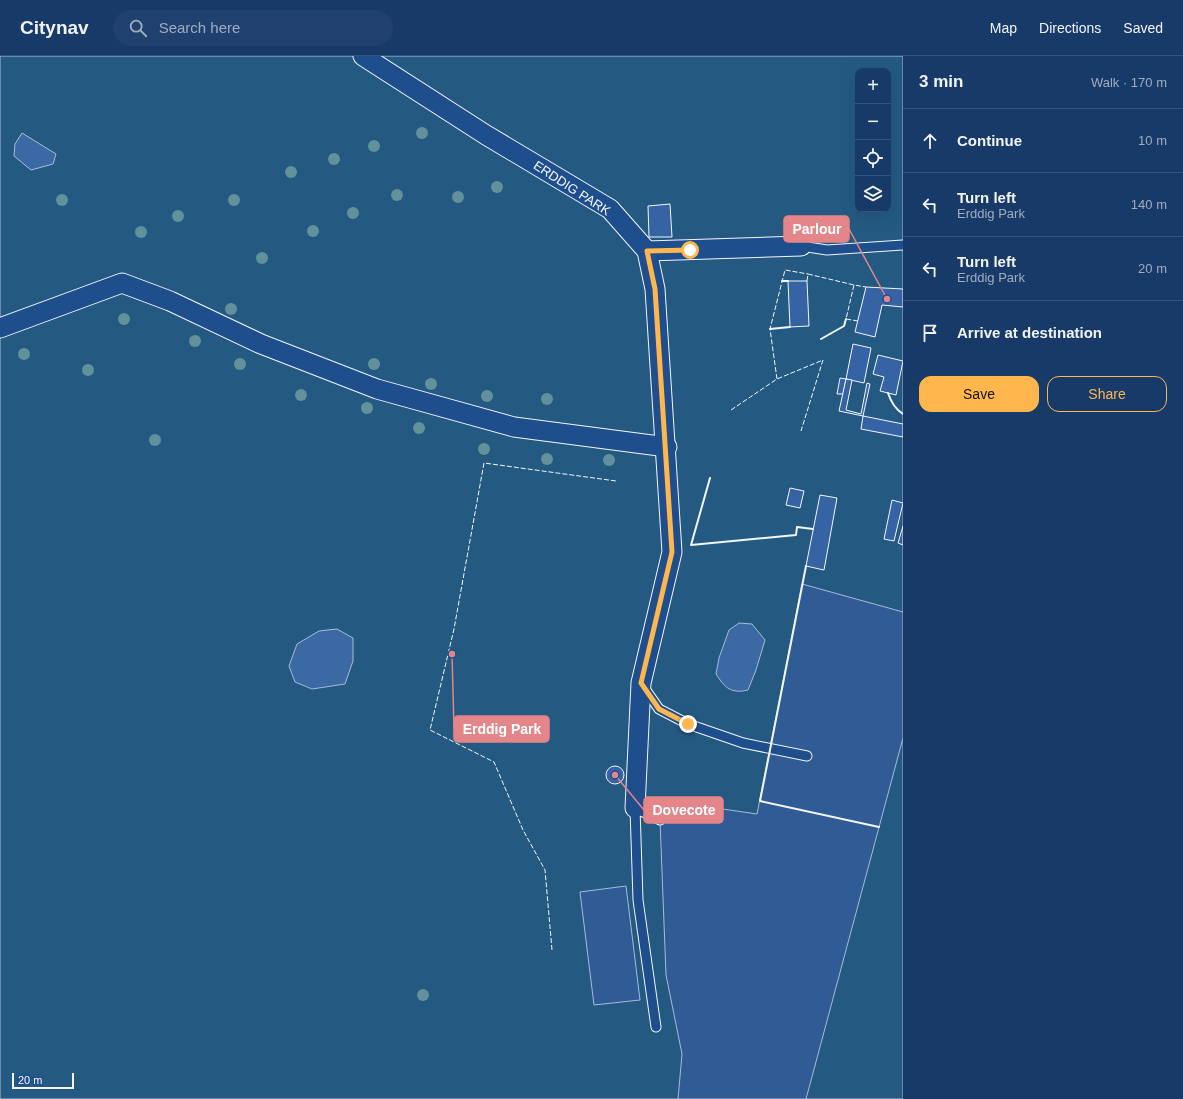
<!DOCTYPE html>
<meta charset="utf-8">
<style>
:root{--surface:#173a69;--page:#20416f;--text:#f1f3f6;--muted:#9eadc0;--line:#36547d;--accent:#ffb74d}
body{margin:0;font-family:Arial,sans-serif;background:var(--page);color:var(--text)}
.controls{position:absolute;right:12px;top:12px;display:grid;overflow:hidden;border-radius:8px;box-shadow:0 4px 16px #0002}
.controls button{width:36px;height:36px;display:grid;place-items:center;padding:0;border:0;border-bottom:1px solid var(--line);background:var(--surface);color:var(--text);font:20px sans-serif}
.scale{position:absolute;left:12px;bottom:10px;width:62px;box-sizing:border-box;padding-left:4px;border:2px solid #f2f6ff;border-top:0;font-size:11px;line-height:14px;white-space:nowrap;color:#f2f6ff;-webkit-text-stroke:3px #1f4e8c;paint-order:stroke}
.stop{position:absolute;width:12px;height:12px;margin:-9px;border:3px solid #ffb74d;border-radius:50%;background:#fff}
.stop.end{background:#ffb74d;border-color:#fff;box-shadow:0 1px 4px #0008}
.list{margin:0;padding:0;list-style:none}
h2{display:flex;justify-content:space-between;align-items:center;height:52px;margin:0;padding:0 16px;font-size:17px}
h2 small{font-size:13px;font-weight:400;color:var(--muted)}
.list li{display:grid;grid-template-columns:26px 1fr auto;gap:12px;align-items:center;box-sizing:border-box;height:64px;padding:0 16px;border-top:1px solid var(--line)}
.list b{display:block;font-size:15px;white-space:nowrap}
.list p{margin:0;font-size:13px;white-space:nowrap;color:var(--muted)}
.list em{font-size:13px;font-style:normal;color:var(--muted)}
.actions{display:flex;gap:8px;padding:12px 16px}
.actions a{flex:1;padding:9px 0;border:1px solid var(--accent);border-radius:12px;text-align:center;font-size:14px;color:var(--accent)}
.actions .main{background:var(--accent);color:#111}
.icon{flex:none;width:22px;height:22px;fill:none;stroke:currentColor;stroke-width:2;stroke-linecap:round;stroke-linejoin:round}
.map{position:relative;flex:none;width:903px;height:1043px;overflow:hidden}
header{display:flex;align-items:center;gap:24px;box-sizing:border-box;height:56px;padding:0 20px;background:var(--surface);border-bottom:1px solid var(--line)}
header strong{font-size:19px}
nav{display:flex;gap:22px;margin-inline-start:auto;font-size:14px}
.search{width:280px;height:36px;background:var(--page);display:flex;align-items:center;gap:10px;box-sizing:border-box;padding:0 14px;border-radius:22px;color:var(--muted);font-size:15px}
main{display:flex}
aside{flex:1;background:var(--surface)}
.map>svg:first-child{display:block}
.green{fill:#245a82;stroke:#a8bbd7;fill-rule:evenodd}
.parking{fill:#305b95;stroke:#a8bbd7}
.water{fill:#3b69a3;stroke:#a8bbd7}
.building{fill:#3563a3;stroke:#f2f6ff}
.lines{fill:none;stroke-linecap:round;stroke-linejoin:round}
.lane-casing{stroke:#f2f6ff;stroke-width:11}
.street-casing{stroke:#f2f6ff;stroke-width:21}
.lane{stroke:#1f4e8c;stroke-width:9}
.street{stroke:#1f4e8c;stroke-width:19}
.fence{stroke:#f2f6ff;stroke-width:1;stroke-dasharray:5 2;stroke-linecap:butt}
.wall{stroke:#f2f6ff;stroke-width:2}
.tree{fill:#61919a}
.route{stroke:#ffb74d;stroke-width:5}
.labels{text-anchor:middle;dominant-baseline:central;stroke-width:3;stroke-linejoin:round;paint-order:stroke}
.street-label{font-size:13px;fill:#f2f6ff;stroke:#1f4e8c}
.leader{fill:none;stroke:#e38589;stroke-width:1.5}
.callout-dot{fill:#e38589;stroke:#1f4e8c;stroke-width:1.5}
.callout{fill:#e38589;stroke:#e38589;stroke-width:1.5}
.callout-label{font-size:14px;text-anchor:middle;font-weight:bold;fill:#fff}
</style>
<header>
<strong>Citynav</strong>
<div class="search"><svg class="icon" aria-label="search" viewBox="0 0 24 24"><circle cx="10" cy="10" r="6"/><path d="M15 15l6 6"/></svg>Search here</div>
<nav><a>Map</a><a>Directions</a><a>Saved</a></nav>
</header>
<main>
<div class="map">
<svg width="903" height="1043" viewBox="0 0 903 1043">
<rect width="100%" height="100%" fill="#1f4e8c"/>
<path class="green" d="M0,0H903V1043H0ZM858,15H888V153H858Z"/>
<g class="parking">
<path d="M802,528L903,556V682L806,1043H678L682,998L666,919L660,764L661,744L757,758Z"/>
<path d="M626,830L640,944L594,949L580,836Z"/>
</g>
<g class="water">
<path d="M22,77L56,98L53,108L31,114L14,100L15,88Z"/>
<path d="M739,567L752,568L765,584L756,614L748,634C731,638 725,632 716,618L719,602L729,574Z"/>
<path d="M337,573L353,582V605L345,628L312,633L295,626L289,610L297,588L319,575Z"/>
</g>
<g class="building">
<path d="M670,148L672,181H649L648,150Z"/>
<path d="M788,225H807L809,270L790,271Z"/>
<path d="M866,231L903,233V251L882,249L875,281L855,276Z"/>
<path d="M853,288L871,292L864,327L846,323Z"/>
<path d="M878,299L903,305L896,339L880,335L884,321L873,318Z"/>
<path d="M840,322L846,323L843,338H837Z"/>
<path d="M846,323L852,324L846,354L861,358L867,327L870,328L863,360L839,355Z"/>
<path d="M863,360L903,368V381L861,373Z"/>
<path d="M790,432L804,435L800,452L786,449Z"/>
<path d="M820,439L837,442L824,514L806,510Z"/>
<path d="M892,444L903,447L894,485L884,483Z"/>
<path d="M903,470V489L898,487Z"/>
<circle cx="615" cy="719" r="9"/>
</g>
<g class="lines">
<g class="lane-casing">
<g id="lane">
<path d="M801,190L827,194L903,189"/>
<path d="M643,630L659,653L688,668L743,687L807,700"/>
<path d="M656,971L638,844L635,752L660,764"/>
</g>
</g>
<g class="street-casing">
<g id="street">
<path d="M363,0L486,79L610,153L647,195L655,233L672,496L641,627L635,752"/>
<path d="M647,195L801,190"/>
<path d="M0,272L122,227L170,245L261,288L377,333L514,371L667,391"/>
</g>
</g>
<use href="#lane" class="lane"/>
<use href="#street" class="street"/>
<g class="fence">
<path d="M807,225L808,218L854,229"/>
<path d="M858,265L846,263L854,229L866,231"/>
<path d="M777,323L770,273L785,214L808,218"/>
<path d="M731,354L777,323L823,304L801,375"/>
<path d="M552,894L545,814L523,774L494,706L430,674L454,573L484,407L616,425"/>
</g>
<g class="wall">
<path d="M782,225H788"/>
<path d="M770,273L790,271"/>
<path d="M821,283L844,270L846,263"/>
<path d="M888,337C891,346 895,353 903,358"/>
<path d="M710,422L691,489L796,479L797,471L813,473"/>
<path d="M806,510L760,745L879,771"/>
</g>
</g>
<g class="tree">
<circle cx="422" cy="77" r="6"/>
<circle cx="374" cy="90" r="6"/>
<circle cx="334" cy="103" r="6"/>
<circle cx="291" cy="116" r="6"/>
<circle cx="497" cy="131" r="6"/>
<circle cx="397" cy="139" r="6"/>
<circle cx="458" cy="141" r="6"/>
<circle cx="62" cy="144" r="6"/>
<circle cx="234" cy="144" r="6"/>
<circle cx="353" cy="157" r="6"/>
<circle cx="178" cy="160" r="6"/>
<circle cx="313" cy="175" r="6"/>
<circle cx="141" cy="176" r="6"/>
<circle cx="262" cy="202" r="6"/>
<circle cx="231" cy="253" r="6"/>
<circle cx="124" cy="263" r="6"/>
<circle cx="195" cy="285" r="6"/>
<circle cx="24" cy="298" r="6"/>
<circle cx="240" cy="308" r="6"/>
<circle cx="374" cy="308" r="6"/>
<circle cx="88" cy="314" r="6"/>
<circle cx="431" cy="328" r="6"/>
<circle cx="301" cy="339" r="6"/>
<circle cx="487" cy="340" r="6"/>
<circle cx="547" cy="343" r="6"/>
<circle cx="367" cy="352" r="6"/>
<circle cx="419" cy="372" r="6"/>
<circle cx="155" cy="384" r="6"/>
<circle cx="484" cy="393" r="6"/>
<circle cx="547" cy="403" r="6"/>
<circle cx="609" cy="404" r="6"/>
<circle cx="423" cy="939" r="6"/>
</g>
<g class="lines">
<path class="route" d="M688,668L659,653L641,627L672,496L655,233L647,195L690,194"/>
</g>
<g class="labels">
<g class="street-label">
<text transform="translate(572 132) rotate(33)">ERDDIG PARK</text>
</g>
</g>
<path class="leader" d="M887 243L849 173M452 598L454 673M615 719L644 754"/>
<g class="callout-dot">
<circle cx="887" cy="243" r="4"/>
<circle cx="452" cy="598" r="4"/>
<circle cx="615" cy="719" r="4"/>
</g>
<g class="callout">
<rect x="784" y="160" width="65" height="26" rx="4"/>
<rect x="454" y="660" width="95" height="26" rx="4"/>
<rect x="644" y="741" width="79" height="26" rx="4"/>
</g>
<g class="callout-label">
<text x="817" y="178">Parlour</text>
<text x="502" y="678">Erddig Park</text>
<text x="684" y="759">Dovecote</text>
</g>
</svg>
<div class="controls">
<button>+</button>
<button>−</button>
<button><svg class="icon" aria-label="locate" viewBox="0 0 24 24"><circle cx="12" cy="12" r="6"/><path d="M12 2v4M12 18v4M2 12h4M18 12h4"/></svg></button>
<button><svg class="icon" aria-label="layers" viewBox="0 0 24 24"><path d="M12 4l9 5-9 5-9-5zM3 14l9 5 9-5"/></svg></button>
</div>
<div class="scale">20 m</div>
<div class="stop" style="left:690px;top:194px"></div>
<div class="stop end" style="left:688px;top:668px"></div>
</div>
<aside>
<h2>3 min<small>Walk · 170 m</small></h2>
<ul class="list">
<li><svg class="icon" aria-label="ahead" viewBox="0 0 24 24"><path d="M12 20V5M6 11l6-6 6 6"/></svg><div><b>Continue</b></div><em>10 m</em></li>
<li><svg class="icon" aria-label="left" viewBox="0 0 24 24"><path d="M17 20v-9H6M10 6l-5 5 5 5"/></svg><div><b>Turn left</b><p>Erddig Park</p></div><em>140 m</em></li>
<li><svg class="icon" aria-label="left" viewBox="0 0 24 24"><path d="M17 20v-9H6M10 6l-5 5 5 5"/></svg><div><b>Turn left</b><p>Erddig Park</p></div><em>20 m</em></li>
<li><svg class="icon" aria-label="arrive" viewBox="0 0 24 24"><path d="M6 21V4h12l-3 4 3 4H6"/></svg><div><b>Arrive at destination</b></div></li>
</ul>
<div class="actions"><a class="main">Save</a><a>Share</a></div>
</aside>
</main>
